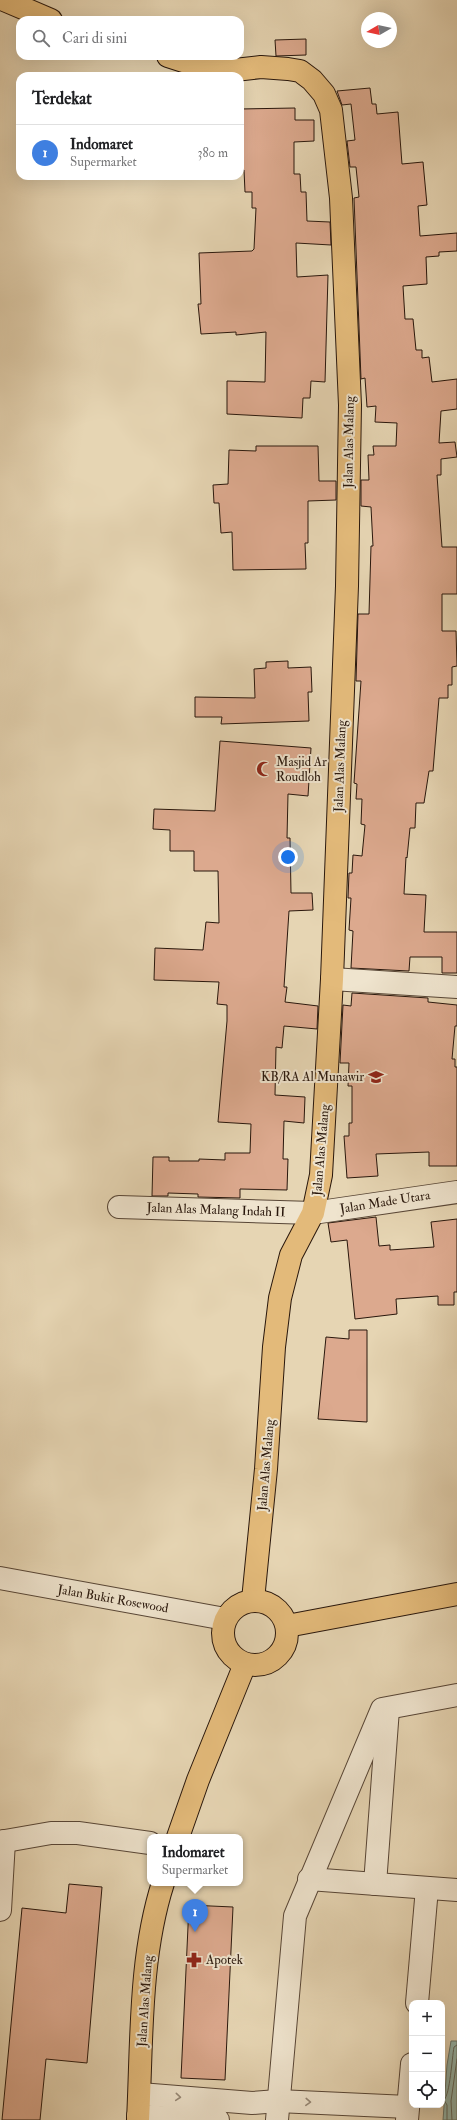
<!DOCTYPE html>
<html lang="id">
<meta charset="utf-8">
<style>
:root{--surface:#fff;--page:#f2f2f2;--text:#202124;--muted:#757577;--line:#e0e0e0;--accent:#d93025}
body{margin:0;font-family:"IM FELL Double Pica",serif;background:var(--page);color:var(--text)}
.controls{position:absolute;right:12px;bottom:12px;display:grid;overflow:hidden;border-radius:8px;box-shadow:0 4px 16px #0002}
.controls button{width:36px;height:36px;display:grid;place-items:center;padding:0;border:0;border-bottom:1px solid var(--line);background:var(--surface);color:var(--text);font:20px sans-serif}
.compass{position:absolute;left:361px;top:12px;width:36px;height:36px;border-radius:50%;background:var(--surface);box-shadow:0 4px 16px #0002;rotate:261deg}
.you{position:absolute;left:288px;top:857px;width:14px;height:14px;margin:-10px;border:3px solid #fff;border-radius:50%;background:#1a73e8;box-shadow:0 0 0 6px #1a73e833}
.badge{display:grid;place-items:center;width:26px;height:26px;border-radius:50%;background:var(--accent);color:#fff;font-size:13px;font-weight:700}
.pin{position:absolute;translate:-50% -33px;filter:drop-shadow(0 1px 2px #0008)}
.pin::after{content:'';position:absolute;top:21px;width:14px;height:12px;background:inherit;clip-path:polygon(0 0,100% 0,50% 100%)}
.popup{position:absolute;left:147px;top:1834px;width:96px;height:52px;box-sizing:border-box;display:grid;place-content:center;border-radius:8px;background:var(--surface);filter:drop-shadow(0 1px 3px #0005);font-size:13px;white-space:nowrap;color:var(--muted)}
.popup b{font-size:15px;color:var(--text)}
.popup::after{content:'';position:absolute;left:50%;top:100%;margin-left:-8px;border:8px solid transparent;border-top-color:var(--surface)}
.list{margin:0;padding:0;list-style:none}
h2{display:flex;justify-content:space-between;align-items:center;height:52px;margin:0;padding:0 16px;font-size:17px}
h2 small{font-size:13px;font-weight:400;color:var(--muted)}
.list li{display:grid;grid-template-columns:26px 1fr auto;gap:12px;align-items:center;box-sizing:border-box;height:56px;padding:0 16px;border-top:1px solid var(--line)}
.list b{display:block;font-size:15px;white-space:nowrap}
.list p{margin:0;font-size:13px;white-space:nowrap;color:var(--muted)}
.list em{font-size:13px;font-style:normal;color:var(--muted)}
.icon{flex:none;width:22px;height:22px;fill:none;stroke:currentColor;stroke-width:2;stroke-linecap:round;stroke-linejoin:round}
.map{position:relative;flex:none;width:457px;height:2120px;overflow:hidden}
.search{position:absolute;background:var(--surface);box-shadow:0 4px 16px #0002;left:16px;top:16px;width:228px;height:44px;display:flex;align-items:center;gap:10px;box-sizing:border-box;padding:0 14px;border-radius:12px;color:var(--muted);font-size:15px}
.panel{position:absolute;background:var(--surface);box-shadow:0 4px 16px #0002;left:16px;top:72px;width:228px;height:108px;border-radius:12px}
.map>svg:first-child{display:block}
.water{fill:#96b9ae;stroke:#6a786d}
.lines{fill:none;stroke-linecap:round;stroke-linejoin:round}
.shore{stroke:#60685d;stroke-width:1}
.building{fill:#dca98e;stroke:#29170c}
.minor-casing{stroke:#584636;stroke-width:24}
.major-casing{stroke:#29170c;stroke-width:24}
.minor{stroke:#efe4ce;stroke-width:22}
.major{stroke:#e3ba7a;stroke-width:22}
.oneway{stroke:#968877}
.labels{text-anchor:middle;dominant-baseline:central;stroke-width:4;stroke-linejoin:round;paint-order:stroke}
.street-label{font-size:13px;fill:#29170c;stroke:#efe4ce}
.poi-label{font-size:13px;fill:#29170c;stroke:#efe4ce;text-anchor:start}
</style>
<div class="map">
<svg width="457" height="2120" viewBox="0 0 457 2120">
<rect width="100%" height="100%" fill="#e6d5b3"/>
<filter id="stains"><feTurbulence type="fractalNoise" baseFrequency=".005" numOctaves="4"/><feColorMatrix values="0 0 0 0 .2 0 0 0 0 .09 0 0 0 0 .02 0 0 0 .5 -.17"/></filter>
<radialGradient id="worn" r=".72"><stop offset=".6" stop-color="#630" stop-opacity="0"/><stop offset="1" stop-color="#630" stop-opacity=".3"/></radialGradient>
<path class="water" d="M451,2041H457V2120H443L447,2065Z"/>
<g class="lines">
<g class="shore">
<path d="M447,2120V2105L444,2100C450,2094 452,2058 454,2047L457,2045"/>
<path d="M452,2120L451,2101L457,2059"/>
</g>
</g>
<g class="building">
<path d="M306,39V55L276,56L275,40Z"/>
<path d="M370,88L372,104H376L377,114L398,112L402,164L423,162L427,205L418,206L420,236L457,233V251L439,252V256L426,257L427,284L403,286L405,319H413L416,350H422V358L429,357L432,382L457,379V409L441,411L439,443L455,442L457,457L441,459V475H437L442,547H457V594H442V631H456L457,666L452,667V685H448V698H439L433,771H429L424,803H416L415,828H410L407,858L406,857L404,894L426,895L424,932H457V973H442V957H410L409,971L351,968L353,931L349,930L351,898H348L349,873H352L353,855L362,856L365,825L361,824L362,799H356L357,784L354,783L361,681H356L358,614H369L371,546H373L371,507L361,506V480H369L368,455H374L373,446H396L397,423L375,422L376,406L367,407L365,378L361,379L354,198L359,197L356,167H350L347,141L355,140L351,104L342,105L337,91Z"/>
<path d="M295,108V120H314V141L294,142V174H300L301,192H306L307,221L330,222L331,245L296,243L297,277L328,275L325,382L311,381L310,398H303L302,418L227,414V381L265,382L266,332L236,335V332L201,334L198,304H201L199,253L252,251L254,249L256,208H252V192H245L244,170H240V109Z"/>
<path d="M256,446H318L319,481H336V500L308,501V543H305L306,569L233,570L232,532L221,533L219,503H214L213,485L228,484L229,450L256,451Z"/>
<path d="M288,661V668L311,667L312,692H308L309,721L221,724L222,717H195V697L255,698L254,669L266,668V662Z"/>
<path d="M220,741L311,748L308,796L288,794L287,838H290L291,893H312L313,910L289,911L284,987H287L285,1002L318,1006L317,1029L284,1026L282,1048L276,1047L275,1095L305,1097L304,1123L284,1121L283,1159H288L287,1190L240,1189V1198L198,1197V1194L168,1193V1196H152L153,1157H169V1161H199V1159L225,1160V1153H250L251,1124L218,1122L227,1021V1005L217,1004L219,982L154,980L155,948L203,950L206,922L219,923L218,871H194V851H170V830L153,829L154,809L215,811Z"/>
<path d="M352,993L428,998V1002L457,1005V1026H455L452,1059H455V1067H457V1166H429V1152L376,1154L378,1176L347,1178L344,1136H349V1123H352V1086H348L349,1063H340L343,1005L351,1006Z"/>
<path d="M376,1217L379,1246L390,1245V1250L434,1247L431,1222L457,1219V1292H454V1305H438V1296L396,1299L397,1314L355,1319L347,1240L331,1242L328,1223Z"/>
<path d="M349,1330H367V1422L318,1419L326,1337L349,1339Z"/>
<path d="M69,1884L102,1887L87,2063L46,2059L40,2120H2L22,1908L66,1913Z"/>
<path d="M189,1905L233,1907L225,2080L181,2078Z"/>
</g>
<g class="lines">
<g class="minor-casing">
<g id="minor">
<path d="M332,979L457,987"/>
<path d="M119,1207L313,1213L457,1192"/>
<path d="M0,1578L225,1619"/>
<path d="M0,1842L51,1833H78L150,1843"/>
<path d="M309,1879L457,1890"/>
<path d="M375,1884L388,1709"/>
<path d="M0,1910L4,1841"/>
<path d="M417,2003L427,1888"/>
<path d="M140,2094L252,2103L278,2101L408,2107"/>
<path d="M138,2116L218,2120"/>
<path d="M277,2120L295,1916L382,1709L457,1695"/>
<path d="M407,2120L412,2064"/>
</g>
</g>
<g class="major-casing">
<g id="major">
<path d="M4,0L51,20"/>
<path d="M168,56L199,66L226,71L261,67L288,69L300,71L312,80L324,94L331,110L341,198L350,405L347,586L332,979L321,1175L313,1213L291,1255L280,1298L274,1347L266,1469L253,1600"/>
<circle cx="255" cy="1633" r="32"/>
<path d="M287,1626L457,1594"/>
<path d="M178,1837L198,1780L245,1664"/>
<path d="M138,2120C142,2042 139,1958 163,1883"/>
</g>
</g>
<use href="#minor" class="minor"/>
<use href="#major" class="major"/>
</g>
<defs><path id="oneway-chevron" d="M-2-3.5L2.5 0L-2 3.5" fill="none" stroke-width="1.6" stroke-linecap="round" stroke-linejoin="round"/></defs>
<g class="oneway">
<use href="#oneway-chevron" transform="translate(178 2097) rotate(5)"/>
<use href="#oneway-chevron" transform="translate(308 2102) rotate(3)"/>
</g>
<defs>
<g id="mosque-bare" transform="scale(1.2)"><path d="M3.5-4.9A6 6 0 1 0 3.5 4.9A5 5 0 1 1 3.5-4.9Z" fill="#8f2418" stroke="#efe4ce" stroke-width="2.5" paint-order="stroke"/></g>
<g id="school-bare" transform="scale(1.2)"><path d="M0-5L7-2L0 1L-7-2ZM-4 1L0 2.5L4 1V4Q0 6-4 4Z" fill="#8f2418" stroke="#efe4ce" stroke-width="2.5" paint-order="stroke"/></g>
<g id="pharmacy-bare" transform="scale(1.2)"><path d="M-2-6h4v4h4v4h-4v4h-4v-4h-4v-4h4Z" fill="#8f2418" stroke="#efe4ce" stroke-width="2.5" paint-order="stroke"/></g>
</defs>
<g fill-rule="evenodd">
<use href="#mosque-bare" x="264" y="769"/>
<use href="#school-bare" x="376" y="1077"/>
<use href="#pharmacy-bare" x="194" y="1960"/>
</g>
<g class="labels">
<g class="street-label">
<text transform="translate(349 442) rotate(-89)">Jalan Alas Malang</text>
<text transform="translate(340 766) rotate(-88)">Jalan Alas Malang</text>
<text transform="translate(321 1150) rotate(-85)">Jalan Alas Malang</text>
<text transform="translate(385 1202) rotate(-9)">Jalan Made Utara</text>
<text transform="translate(216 1210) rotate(2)">Jalan Alas Malang Indah II</text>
<text transform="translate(266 1465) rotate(-85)">Jalan Alas Malang</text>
<text transform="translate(113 1599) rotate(10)">Jalan Bukit Rosewood</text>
<text transform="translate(145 2001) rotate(-86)">Jalan Alas Malang</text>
</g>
<g class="poi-label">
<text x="276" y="762">Masjid Ar<tspan x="276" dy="15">Roudloh</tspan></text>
<text x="364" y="1077" text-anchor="end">KB/RA Al Munawir</text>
<text x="206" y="1960">Apotek</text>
</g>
</g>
<rect width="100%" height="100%" filter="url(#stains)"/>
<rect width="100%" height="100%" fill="url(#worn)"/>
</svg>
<div class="controls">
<button>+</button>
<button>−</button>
<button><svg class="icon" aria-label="locate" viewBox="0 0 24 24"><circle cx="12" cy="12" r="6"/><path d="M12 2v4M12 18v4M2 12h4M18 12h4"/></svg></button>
</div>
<svg class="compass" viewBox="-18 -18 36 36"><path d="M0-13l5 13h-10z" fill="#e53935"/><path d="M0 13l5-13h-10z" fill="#757577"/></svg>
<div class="you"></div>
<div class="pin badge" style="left:195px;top:1932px;background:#3f7fe0">1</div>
<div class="popup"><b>Indomaret</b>Supermarket</div>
<div class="search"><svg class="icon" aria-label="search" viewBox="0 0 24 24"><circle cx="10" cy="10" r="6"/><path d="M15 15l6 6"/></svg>Cari di sini</div>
<section class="panel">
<h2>Terdekat<small></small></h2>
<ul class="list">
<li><span class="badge" style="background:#3f7fe0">1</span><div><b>Indomaret</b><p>Supermarket</p></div><em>380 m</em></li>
</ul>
</section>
</div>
